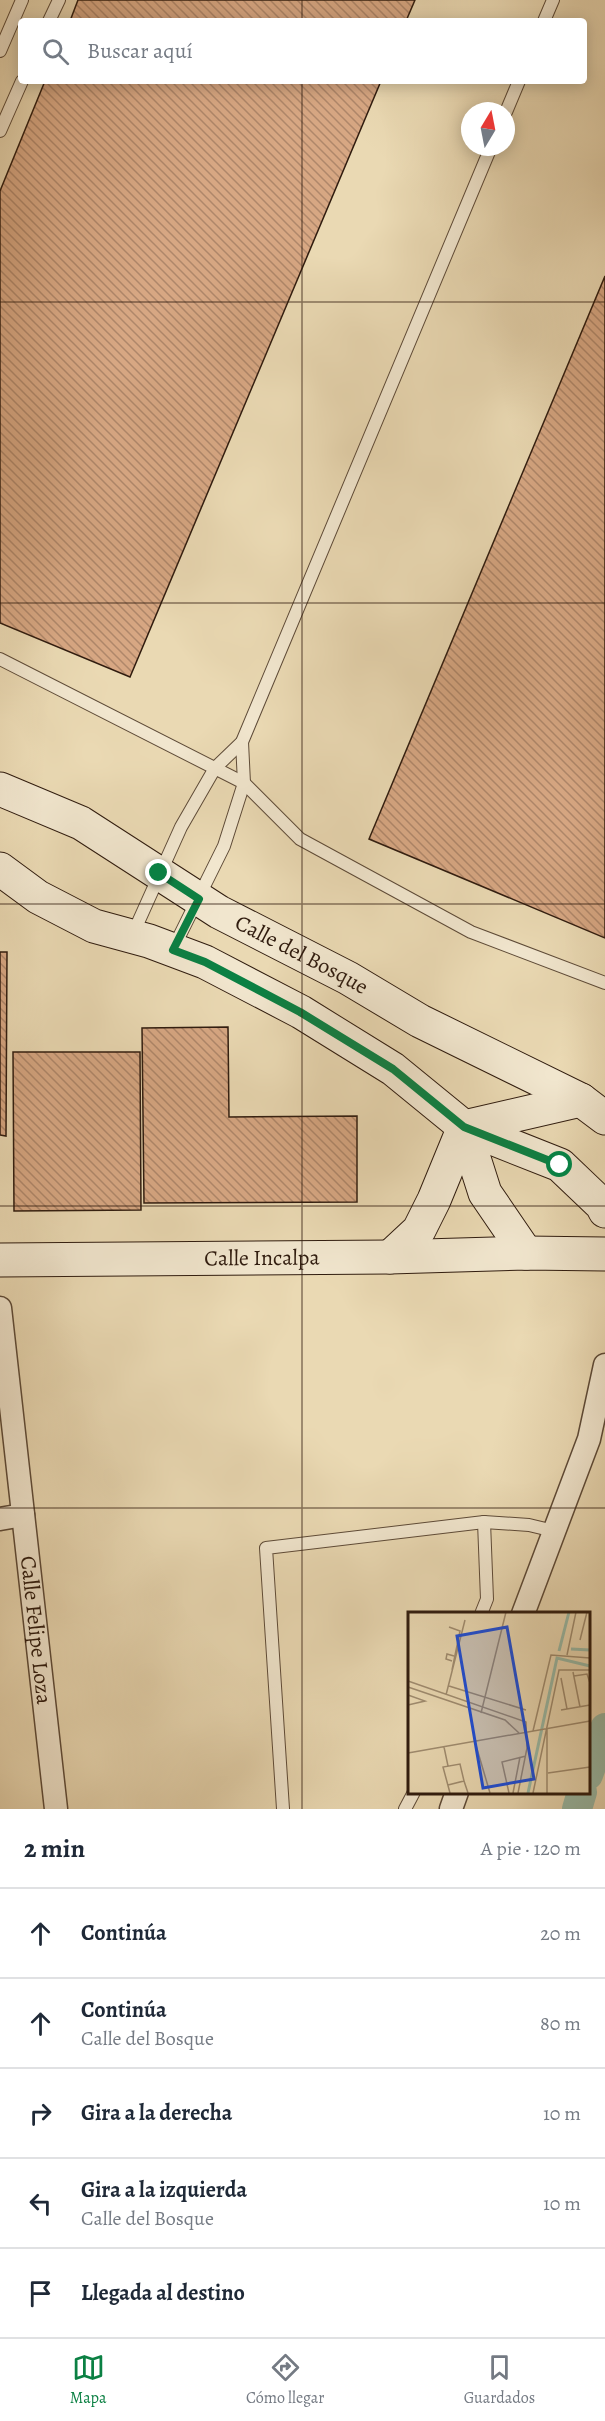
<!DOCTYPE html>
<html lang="es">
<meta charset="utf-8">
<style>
:root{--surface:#fff;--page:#f2f2f3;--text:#1f2937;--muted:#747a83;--line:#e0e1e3;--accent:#0b8043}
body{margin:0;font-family:Alegreya,serif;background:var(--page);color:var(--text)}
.compass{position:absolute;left:461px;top:102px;width:54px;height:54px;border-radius:50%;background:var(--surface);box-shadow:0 3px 15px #0003;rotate:10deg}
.stop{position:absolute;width:18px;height:18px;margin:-14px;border:4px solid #0b8043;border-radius:50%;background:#fff}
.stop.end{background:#0b8043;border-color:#fff;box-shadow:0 2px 6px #0008}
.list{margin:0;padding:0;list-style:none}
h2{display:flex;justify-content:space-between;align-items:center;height:78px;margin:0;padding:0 24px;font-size:26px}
h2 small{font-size:20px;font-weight:400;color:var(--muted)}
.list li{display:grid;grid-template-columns:39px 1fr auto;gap:18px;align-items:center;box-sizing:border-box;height:90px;padding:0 24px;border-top:2px solid var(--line)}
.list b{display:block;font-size:22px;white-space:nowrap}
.list p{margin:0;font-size:20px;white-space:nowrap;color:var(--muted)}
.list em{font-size:20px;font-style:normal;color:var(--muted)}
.icon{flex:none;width:33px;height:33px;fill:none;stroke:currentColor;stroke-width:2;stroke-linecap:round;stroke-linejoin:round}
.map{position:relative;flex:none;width:605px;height:1809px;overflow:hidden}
.search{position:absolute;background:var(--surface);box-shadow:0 3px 15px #0003;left:18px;right:18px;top:18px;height:66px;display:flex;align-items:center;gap:15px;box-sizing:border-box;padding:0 21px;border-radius:6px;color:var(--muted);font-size:22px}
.sheet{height:528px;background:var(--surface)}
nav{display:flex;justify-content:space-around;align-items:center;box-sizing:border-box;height:84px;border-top:2px solid var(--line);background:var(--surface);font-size:16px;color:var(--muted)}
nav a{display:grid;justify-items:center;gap:3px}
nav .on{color:var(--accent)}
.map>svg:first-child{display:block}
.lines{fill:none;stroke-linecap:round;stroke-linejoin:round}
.canal{stroke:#99bba8;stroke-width:30}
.building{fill:url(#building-back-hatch);stroke:#301c0f;stroke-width:1.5}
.lane-casing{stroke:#5e4b38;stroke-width:14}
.street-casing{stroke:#5e4b38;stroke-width:25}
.secondary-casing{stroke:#301c0f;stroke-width:35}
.lane{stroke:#f1e6ce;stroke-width:12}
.street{stroke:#f1e6ce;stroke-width:22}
.secondary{stroke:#f1e6ce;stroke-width:33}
.route{stroke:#0b8043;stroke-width:8}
.grid{fill:none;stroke:#301c0f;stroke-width:1.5;stroke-opacity:0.55}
.labels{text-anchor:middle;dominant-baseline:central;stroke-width:4.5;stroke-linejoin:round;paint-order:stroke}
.street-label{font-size:22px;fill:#301c0f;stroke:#f1e6ce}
.inset-river{fill:none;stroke:#99bba8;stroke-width:3}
.inset-road{fill:none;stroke:#a08d71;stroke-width:1.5}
.view{fill:#1d4ed8;fill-opacity:0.15;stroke:#1d4ed8;stroke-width:3}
.inset-edge{fill:none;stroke:#301c0f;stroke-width:3}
</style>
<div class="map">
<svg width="605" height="1809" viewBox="0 0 605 1809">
<defs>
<pattern id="building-back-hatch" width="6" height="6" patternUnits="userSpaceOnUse" patternTransform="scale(1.5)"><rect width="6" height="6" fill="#d7a783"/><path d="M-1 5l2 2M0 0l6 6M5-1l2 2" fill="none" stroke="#af876a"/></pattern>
</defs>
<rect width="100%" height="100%" fill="#ead9b3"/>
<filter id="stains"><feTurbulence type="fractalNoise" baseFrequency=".00333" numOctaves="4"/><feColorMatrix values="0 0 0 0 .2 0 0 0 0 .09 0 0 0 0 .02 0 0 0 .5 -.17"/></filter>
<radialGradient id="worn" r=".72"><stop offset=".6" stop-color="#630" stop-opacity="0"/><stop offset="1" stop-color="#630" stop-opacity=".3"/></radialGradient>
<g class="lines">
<g class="canal">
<path d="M588,1775L605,1728"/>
<path d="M577,1809L582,1792"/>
</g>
</g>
<g class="building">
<path d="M78,0H415L406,21H70Z"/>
<path d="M45,81H381L130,677L0,623V191Z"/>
<path d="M605,276V938L369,839Z"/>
<path d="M0,952H7L6,1136L0,1135Z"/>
<path d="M228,1027L229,1117L357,1116V1202L144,1203L142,1028Z"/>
<path d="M13,1052H140L141,1210L14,1211Z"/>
</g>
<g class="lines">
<g class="lane-casing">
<g id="lane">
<path d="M49,21L59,0"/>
<path d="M544,21L553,0"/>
<path d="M0,51L22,0"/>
<path d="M506,112L519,81"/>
<path d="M0,131L22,81"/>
<path d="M0,659L244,783L300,839L471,932L605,983"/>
<path d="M132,936L181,827L215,768L242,742L491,147"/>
<path d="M173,949L224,846L244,783L242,742"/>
<path d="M481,1614L487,1599L484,1522"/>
<path d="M283,1809L266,1548L484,1522L529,1525L554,1531"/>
<path d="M405,1809L414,1792"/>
</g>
</g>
<g class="street-casing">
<g id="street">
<path id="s1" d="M0,1308L56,1809"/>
<path d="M0,1519L23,1515"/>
<path d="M523,1614L589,1439L605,1365"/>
<path d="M451,1809L457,1792"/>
</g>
</g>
<g class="secondary-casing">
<g id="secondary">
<path id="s2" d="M0,789L81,823L219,912L348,978L420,1021L581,1100L605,1118"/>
<path d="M0,869L38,897L94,926L149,941L205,962L301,1012L393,1069L464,1127L485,1193L526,1253"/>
<path d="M464,1127L560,1165L602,1205L605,1211"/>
<path d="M464,1127L581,1100"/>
<path d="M390,1257L419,1230L434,1200L464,1127"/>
<path id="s3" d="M0,1260L390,1257L526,1253L605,1254"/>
</g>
</g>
<use href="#lane" class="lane"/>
<use href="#street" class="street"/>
<use href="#secondary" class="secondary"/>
</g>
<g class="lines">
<path class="route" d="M159,873L199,899L173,950L205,962L300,1012L393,1069L464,1127L560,1165"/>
</g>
<path class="grid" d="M302,0V21M302,81V1809M0,302H605M0,603H605M0,904H605M0,1206H605M0,1508H605"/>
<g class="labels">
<g class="street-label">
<text stroke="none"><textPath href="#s2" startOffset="345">Calle del Bosque</textPath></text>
<text stroke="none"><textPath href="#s3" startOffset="262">Calle Incalpa</textPath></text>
<text stroke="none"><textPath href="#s1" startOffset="324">Calle Felipe Loza</textPath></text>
</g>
</g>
<g transform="translate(408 1612)">
<rect width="182" height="182" fill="#ead9b3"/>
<path class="inset-river" d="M163,37L182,38M151,39L161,0M120,181L149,46L182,54"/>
<path class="inset-road" d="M41,15L52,19L44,58M172,28L179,0M159,43L168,0M44,49L38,47L39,42L46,44M165,60L172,95M166,64L179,62L182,71M153,66L159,97M0,69L118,110L119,136L110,181M41,74L118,98M0,75L97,108L111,121M0,83L17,89L0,93M38,83L57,8M153,98L182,93M73,101L98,0M125,119L143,43L182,46M67,130L82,181M36,135L40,154M0,141L182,109M140,161L182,155M40,173L56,169L60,181M42,181L35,155L52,152L56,169M101,181L94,150L118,144M105,181L112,145M125,181L151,58H182M139,181V117"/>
<path class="view" d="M99,15L126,167L75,176L49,24Z"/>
<rect width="182" height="182" class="inset-edge"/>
</g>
<rect width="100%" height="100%" filter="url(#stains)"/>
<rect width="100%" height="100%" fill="url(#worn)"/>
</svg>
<svg class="compass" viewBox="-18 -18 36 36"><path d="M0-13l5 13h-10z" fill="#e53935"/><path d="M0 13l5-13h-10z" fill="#747a83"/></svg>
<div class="stop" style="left:560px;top:1165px"></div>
<div class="stop end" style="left:159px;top:873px"></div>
<div class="search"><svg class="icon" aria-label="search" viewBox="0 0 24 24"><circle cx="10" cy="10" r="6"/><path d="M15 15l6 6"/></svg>Buscar aquí</div>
</div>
<section class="sheet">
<h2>2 min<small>A pie · 120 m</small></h2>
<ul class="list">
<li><svg class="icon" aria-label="ahead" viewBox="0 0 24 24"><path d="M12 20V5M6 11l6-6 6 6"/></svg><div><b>Continúa</b></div><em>20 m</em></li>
<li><svg class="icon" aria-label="ahead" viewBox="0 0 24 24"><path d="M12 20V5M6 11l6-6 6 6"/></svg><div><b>Continúa</b><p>Calle del Bosque</p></div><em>80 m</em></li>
<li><svg class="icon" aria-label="right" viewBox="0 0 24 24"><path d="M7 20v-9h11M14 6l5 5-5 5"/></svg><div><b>Gira a la derecha</b></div><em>10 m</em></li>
<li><svg class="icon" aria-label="left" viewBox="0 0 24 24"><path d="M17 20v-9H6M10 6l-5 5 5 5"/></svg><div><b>Gira a la izquierda</b><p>Calle del Bosque</p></div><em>10 m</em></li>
<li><svg class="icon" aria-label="arrive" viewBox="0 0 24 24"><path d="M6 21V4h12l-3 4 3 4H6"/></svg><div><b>Llegada al destino</b></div></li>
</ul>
</section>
<nav>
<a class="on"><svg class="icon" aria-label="map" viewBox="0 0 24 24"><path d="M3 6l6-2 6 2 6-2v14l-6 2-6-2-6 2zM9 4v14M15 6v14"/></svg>Mapa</a>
<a><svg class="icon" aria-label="directions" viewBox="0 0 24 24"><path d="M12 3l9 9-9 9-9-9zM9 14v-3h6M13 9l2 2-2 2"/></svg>Cómo llegar</a>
<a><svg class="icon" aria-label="saved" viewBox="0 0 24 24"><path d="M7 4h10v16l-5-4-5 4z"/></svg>Guardados</a>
</nav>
